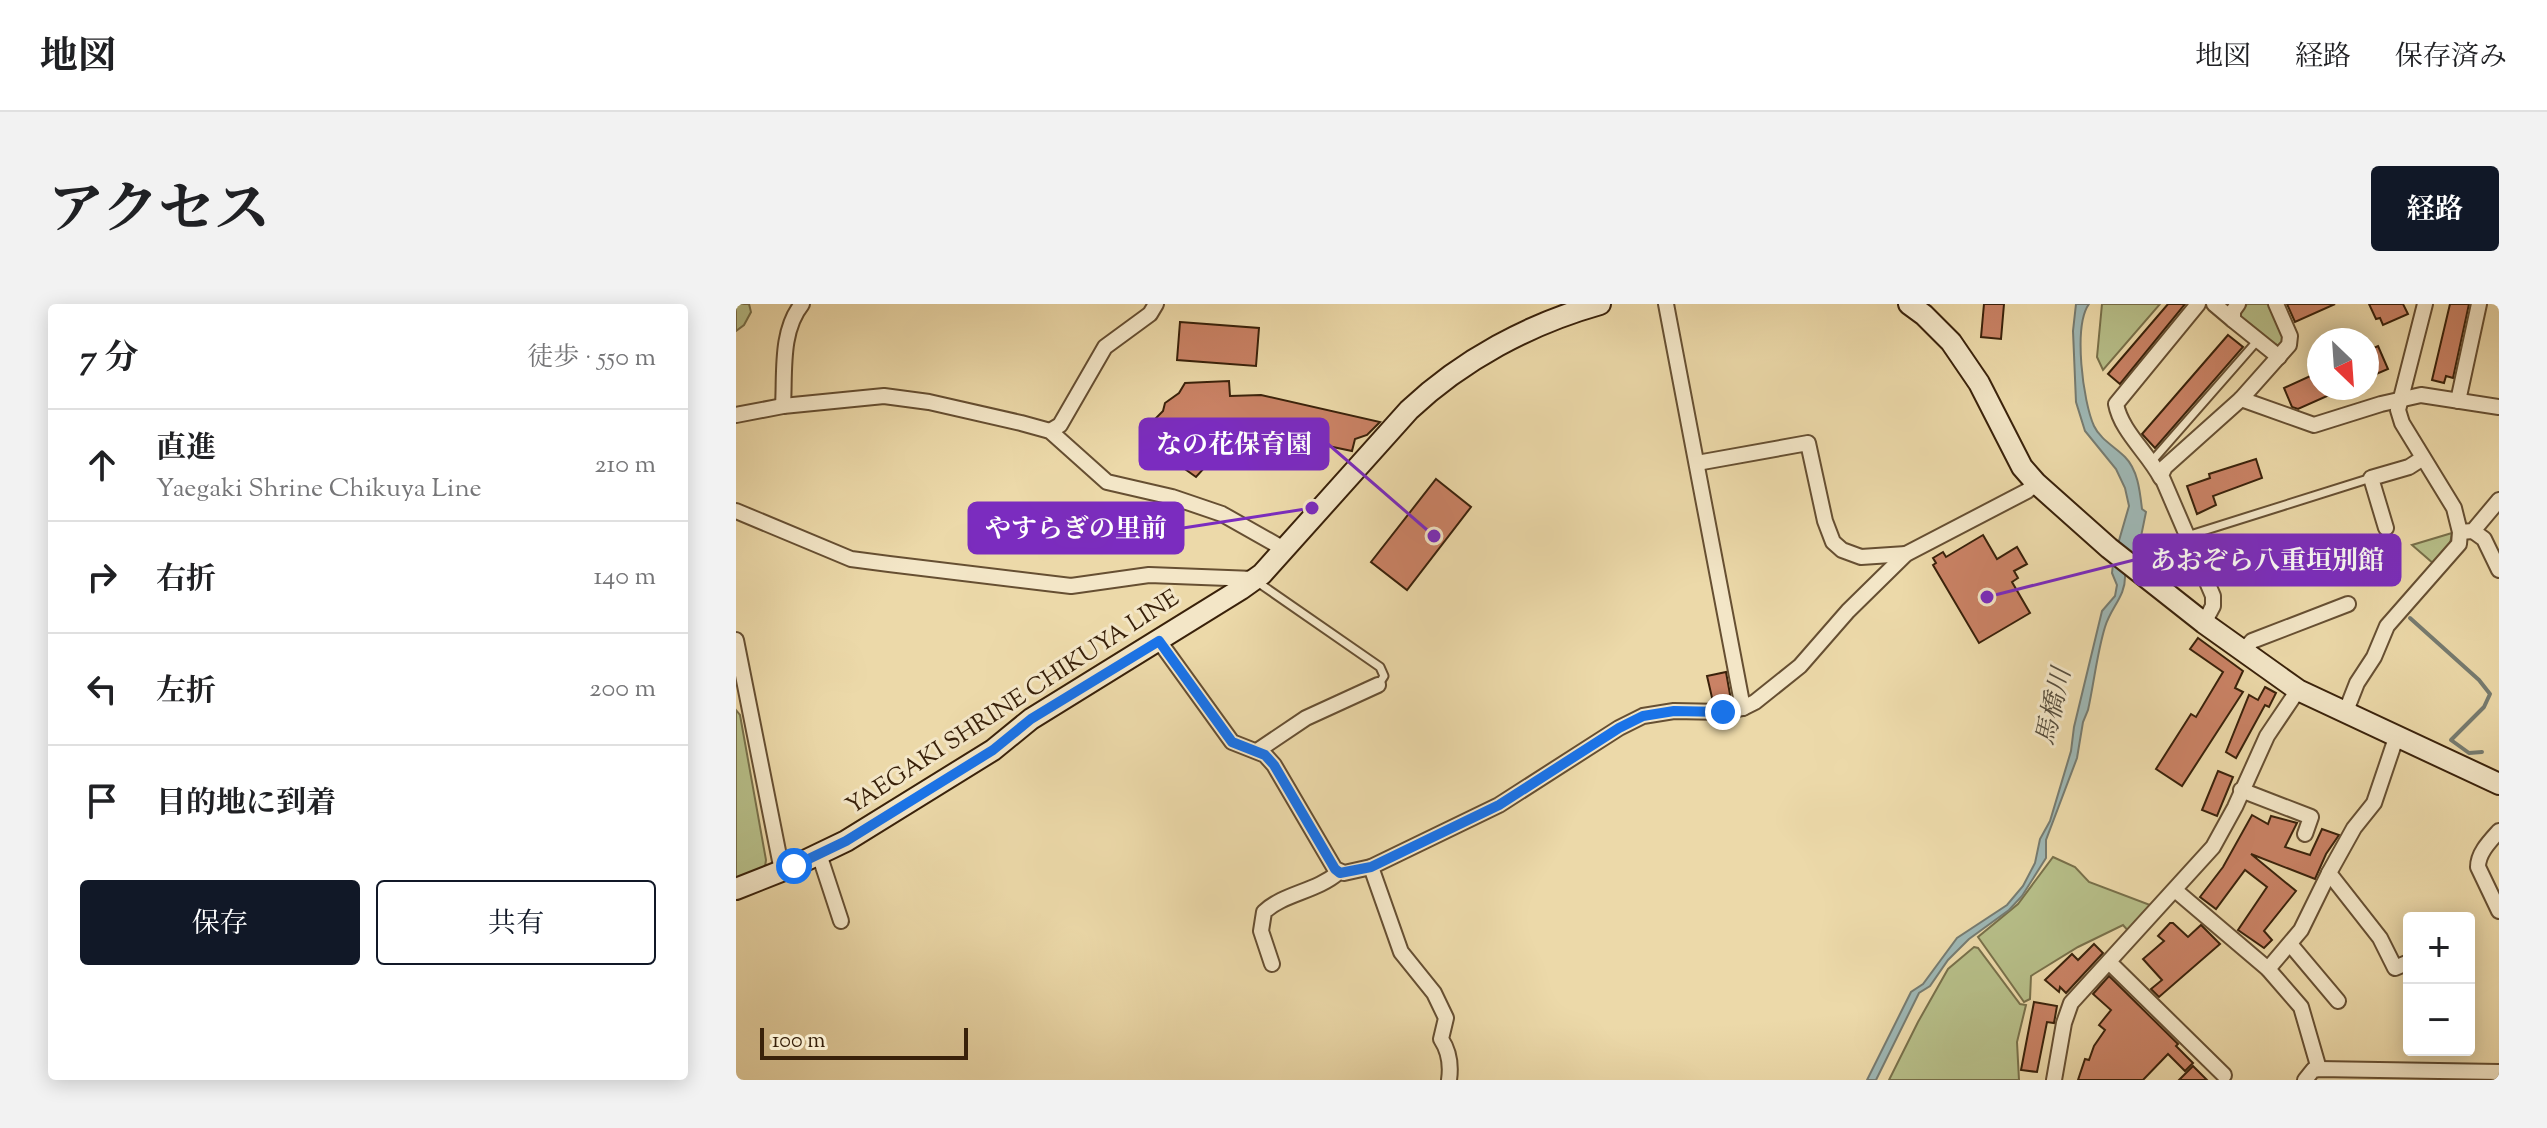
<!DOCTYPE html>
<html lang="ja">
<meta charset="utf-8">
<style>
:root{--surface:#fff;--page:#f2f2f2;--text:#202124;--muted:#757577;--line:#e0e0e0;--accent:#111827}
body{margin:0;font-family:"Sorts Mill Goudy","Noto Serif JP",serif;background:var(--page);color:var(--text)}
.controls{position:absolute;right:24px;bottom:24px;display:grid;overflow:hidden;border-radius:8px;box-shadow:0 4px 20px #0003}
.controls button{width:72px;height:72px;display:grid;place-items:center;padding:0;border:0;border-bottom:2px solid var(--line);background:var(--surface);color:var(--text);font:40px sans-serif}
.compass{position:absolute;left:1571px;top:24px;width:72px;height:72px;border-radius:50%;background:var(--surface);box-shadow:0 4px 20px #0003;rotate:155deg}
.scale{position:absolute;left:24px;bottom:20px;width:208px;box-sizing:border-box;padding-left:8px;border:4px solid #39210a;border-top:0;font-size:22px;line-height:28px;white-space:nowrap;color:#39210a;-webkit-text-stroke:6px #f3e6c7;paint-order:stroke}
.stop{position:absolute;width:24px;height:24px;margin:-18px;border:6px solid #1a73e8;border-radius:50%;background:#fff}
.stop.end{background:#1a73e8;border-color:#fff;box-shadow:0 2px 8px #0008}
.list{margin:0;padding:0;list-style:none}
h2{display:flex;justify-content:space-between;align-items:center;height:104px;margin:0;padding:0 32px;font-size:34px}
h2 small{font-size:26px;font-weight:400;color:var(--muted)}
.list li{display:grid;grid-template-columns:52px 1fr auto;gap:24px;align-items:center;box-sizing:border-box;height:112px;padding:0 32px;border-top:2px solid var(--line)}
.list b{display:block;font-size:30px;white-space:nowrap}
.list p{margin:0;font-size:26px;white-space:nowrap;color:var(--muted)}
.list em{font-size:26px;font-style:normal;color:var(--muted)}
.actions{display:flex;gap:16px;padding:24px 32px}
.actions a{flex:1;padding:18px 0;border:2px solid var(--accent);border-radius:8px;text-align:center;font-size:28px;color:var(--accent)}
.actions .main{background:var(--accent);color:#fff}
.icon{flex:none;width:44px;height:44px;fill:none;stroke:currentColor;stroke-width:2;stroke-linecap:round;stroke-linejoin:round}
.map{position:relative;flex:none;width:1763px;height:776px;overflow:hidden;border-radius:8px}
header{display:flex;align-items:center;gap:48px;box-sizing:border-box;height:112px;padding:0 40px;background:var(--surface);border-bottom:2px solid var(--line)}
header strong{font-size:38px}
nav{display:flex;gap:44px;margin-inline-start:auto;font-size:28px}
.intro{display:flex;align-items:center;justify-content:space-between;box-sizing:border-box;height:192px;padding:0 48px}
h1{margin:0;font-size:56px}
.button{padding:20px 36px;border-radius:8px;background:var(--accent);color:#fff;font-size:28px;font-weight:700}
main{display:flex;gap:48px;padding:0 48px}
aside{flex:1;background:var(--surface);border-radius:8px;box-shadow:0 4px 20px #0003}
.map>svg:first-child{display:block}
.green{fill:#b7bf89;stroke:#78704a;stroke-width:2}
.water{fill:#9eb7b4;stroke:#767b70;stroke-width:2}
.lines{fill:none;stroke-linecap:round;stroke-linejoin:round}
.stream{stroke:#767b70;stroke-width:4}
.building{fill:#ca8265;stroke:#39210a;stroke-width:2}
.service-casing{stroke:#664f32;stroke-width:11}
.minor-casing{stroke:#664f32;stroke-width:18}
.secondary-casing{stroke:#39210a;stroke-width:24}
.service{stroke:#f3e6c7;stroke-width:7}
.minor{stroke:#f3e6c7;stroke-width:14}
.secondary{stroke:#f3e6c7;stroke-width:20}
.route{stroke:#1a73e8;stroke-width:10}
.labels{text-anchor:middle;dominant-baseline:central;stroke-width:6;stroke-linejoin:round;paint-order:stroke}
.street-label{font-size:24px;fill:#39210a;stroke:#f3e6c7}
.water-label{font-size:26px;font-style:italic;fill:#574e3d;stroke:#f3e6c7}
.leader{fill:none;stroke:#7b2cbf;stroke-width:3}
.callout-dot{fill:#7b2cbf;stroke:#f3e6c7;stroke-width:3}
.callout{fill:#7b2cbf;stroke:#7b2cbf;stroke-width:3}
.callout-label{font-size:26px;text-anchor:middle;font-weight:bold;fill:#fff}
</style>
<header>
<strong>地図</strong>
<nav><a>地図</a><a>経路</a><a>保存済み</a></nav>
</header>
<div class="intro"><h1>アクセス</h1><a class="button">経路</a></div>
<main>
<aside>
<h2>7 分<small>徒歩 · 550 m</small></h2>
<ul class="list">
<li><svg class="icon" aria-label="ahead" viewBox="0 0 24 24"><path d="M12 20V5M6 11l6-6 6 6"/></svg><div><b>直進</b><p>Yaegaki Shrine Chikuya Line</p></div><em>210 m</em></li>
<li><svg class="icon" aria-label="right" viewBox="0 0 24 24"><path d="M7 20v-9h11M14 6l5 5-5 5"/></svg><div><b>右折</b></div><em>140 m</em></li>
<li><svg class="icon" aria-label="left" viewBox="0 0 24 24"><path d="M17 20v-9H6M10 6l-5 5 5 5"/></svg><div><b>左折</b></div><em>200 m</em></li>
<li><svg class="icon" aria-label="arrive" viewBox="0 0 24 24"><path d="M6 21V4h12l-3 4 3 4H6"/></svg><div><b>目的地に到着</b></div></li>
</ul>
<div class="actions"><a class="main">保存</a><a>共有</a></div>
</aside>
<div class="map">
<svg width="1763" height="776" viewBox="0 0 1763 776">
<rect width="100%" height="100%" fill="#ecd9a9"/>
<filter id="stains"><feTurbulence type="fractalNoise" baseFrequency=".0025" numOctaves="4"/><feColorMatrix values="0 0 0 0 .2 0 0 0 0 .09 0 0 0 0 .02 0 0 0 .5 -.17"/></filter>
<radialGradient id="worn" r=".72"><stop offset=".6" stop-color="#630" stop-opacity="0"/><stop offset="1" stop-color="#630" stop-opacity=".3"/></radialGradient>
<g class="green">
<path d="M0,0H13L15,8L8,21L0,27Z"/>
<path d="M1366,0H1424L1367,66L1361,53Z"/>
<path d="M1511,0H1535L1550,35L1545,42L1534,39L1503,11Z"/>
<path d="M1716,229L1714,240L1698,260L1676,241Z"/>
<path d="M0,406L4,411L30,556L29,563L0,575Z"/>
<path d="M1317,553L1339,563L1353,578L1414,601L1394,629L1387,621L1342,643L1298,670L1295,672L1294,695L1288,698L1242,633L1282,600Z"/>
<path d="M1238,643L1242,644L1284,700L1290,701L1281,738L1283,776H1153L1182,718L1212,665Z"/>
</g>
<g class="water">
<path d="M1340,0H1353C1337,22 1347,98 1358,122C1364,135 1379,143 1389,153C1402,166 1404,188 1406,205L1410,208L1399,262L1380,247L1393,202L1389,184L1380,165L1349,127L1340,98L1337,27Z"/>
<path d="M1378,251L1396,265L1389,271C1390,292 1375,303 1369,323C1361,349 1358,379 1352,406L1347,418L1341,454L1310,536V554L1286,592L1273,606L1233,635L1212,656L1194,682L1183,689L1140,776H1131L1175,688L1187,680L1221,634L1271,601L1287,582L1299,559L1304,535L1314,517L1335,447L1338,423L1366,307L1379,292L1381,281L1376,269Z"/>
</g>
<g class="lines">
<path class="stream" d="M1674,314L1743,376L1754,390L1748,403L1715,436L1733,449L1746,448"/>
</g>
<g class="building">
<path d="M1248,0H1268L1265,35L1245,33Z"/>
<path d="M1432,0H1449L1384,80L1372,70Z"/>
<path d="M1551,0H1599L1559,18Z"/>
<path d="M1633,0H1667L1672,10L1647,21L1644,14L1640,15Z"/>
<path d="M1714,0H1733L1717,74L1710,72L1708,79L1696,76Z"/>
<path d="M444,18L523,24L520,62L441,56Z"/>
<path d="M1492,31L1507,43L1419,144L1406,130Z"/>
<path d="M1642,42L1652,65L1631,74V47Z"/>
<path d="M1583,68V84H1609L1562,105L1556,103L1548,84Z"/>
<path d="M493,77L494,92L525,91L644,118L631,131L619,135L616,147L573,138L570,155L551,151L555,135L538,131L541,119L525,116L466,118L488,144L470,145L471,161L460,173L446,163H435L434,145L420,131L418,116L427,107L429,99L443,89L449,79Z"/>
<path d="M1520,155L1526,174L1477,192L1480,201L1461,210L1451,182L1474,174L1473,170Z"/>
<path d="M700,175L735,203L671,286L635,258Z"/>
<path d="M1247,231L1261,255L1281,243L1291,260L1278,267L1282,274L1276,278L1294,309L1243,339L1197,261L1200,259L1197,254L1207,248L1210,253Z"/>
<path d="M1462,334L1507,367L1499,384L1507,388L1446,482L1420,465L1455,410L1460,413L1487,368L1454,345Z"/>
<path d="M990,368L995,396L977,398L971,372Z"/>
<path d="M1529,383L1540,389L1533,403L1529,401L1500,454L1490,448L1513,391L1522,396Z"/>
<path d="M1482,467L1497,473L1481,512L1466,506Z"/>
<path d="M1516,511L1532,520L1535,512L1561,519L1549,543L1574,551L1586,525L1603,531L1590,550L1579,575L1515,550L1560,587L1528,627L1536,636L1528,644L1502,626L1531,583L1509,566L1480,605L1464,593L1487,563Z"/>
<path d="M1434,619H1437L1452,633L1465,621L1484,640L1423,693L1415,685L1426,676L1407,655L1428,637L1422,632Z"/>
<path d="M1358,640L1367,649L1330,689L1324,683L1323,688L1309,676L1336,650L1342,656Z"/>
<path d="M1373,672L1442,740L1440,742L1457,759L1449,767L1432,750L1407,776H1342L1349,755L1353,756L1358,742L1369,726L1363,721L1375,706L1357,690Z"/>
<path d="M1298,698L1321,702L1318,719L1311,718L1301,768L1285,766Z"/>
<path d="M1457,762L1471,776H1443Z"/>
</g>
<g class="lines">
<g class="service-casing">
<g id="service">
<path d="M1416,157L1522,36"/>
<path d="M1451,232L1635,174"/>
<path d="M520,277L644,363L648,372L643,380"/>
</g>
</g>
<g class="minor-casing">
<g id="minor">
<path d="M930,0L1007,404"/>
<path d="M1478,0L1497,16"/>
<path d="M1502,0L1497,7V16L1543,53"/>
<path d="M1505,95L1553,41L1554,32L1540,0"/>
<path d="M1722,97L1743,0"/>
<path d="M47,102C49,69 44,27 66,0"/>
<path d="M0,111L47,102L148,92L193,98L285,119L314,127L371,178L436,193L486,210L548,245"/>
<path d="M314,127L324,121L369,43L414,10L420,0"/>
<path d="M961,159L1072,139L1089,217L1097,238L1106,246L1125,253L1170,250"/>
<path d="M1425,174C1412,149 1385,127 1380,100L1462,0"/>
<path d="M0,207L115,255L153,260L335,282L413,271L518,275"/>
<path d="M1650,224L1635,174L1673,163L1687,154"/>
<path d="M1737,227L1748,235L1763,266"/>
<path d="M1724,228L1737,227L1763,196"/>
<path d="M1468,319L1477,302V292L1425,171L1429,163L1505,95L1578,121L1645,100L1685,91L1763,103"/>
<path d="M0,336L46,567"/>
<path d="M423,337L496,438L529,451L538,461L599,565L608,569L635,563L763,501L883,424L907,412L938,407L987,408L1007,404L1019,398L1064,362L1112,307L1170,250L1291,187L1300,179"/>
<path d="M1507,347L1516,337L1612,300"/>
<path d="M1610,407L1621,379L1638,353L1651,322L1723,240L1724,228L1718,204L1666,119L1662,106L1689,0"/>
<path d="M1661,431L1638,499L1618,524L1593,569L1644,634L1659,664L1673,658"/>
<path d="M521,447L570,414L642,381"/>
<path d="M1505,486L1575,513L1569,530"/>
<path d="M1763,527C1754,537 1742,549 1742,563L1763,607"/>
<path d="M83,550L105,617"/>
<path d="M635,563L665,648L698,689L710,714L705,735C713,747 715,762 713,776"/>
<path d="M1439,586L1532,665L1565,703L1583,765"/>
<path d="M1554,640L1602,697"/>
<path d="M1373,658L1488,771"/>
<path d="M536,660L525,627L528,608C548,589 580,588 603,568"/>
<path d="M1532,665L1565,626L1593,569"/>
<path d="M1318,776L1328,719L1335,699L1477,543L1499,503L1531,432L1562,386"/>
<path d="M1569,776L1577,766L1583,765L1763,768"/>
</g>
</g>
<g class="secondary-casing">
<g id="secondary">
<path d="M1173,0L1188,11L1215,38L1243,79L1286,163L1300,179L1373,244L1468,319L1562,386L1763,480"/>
<path d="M0,585L58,562L110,537L257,446L295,415L505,285L526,270L673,106C726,56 793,20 864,0"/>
</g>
</g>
<use href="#service" class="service"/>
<use href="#minor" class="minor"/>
<use href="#secondary" class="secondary"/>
</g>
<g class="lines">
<path class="route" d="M58,562L110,537L257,446L295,415L423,337L496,438L529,451L538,461L599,565L604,569L635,563L763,501L883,424L907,412L938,407L987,408"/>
</g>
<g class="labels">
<g class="street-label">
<text transform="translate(277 399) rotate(-33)">YAEGAKI SHRINE CHIKUYA LINE</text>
</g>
<g class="water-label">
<text transform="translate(1319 403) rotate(-77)">馬橋川</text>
</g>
</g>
<path class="leader" d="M698 232L592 140M576 204L447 224M1251 293L1398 256"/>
<g class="callout-dot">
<circle cx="698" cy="232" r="8"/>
<circle cx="576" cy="204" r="8"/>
<circle cx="1251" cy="293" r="8"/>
</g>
<g class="callout">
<rect x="404" y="115" width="188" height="50" rx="8"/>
<rect x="233" y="199" width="214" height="50" rx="8"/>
<rect x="1398" y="231" width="266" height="50" rx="8"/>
</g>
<g class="callout-label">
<text x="498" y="149">なの花保育園</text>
<text x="340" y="233">やすらぎの里前</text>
<text x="1531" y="265">あおぞら八重垣別館</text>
</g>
<rect width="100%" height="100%" filter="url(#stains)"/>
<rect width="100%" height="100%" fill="url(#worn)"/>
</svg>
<div class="controls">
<button>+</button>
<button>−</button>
</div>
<svg class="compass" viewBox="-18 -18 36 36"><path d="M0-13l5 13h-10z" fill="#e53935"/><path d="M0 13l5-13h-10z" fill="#757577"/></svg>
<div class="scale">100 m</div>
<div class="stop" style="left:58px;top:562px"></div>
<div class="stop end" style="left:987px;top:408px"></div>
</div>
</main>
